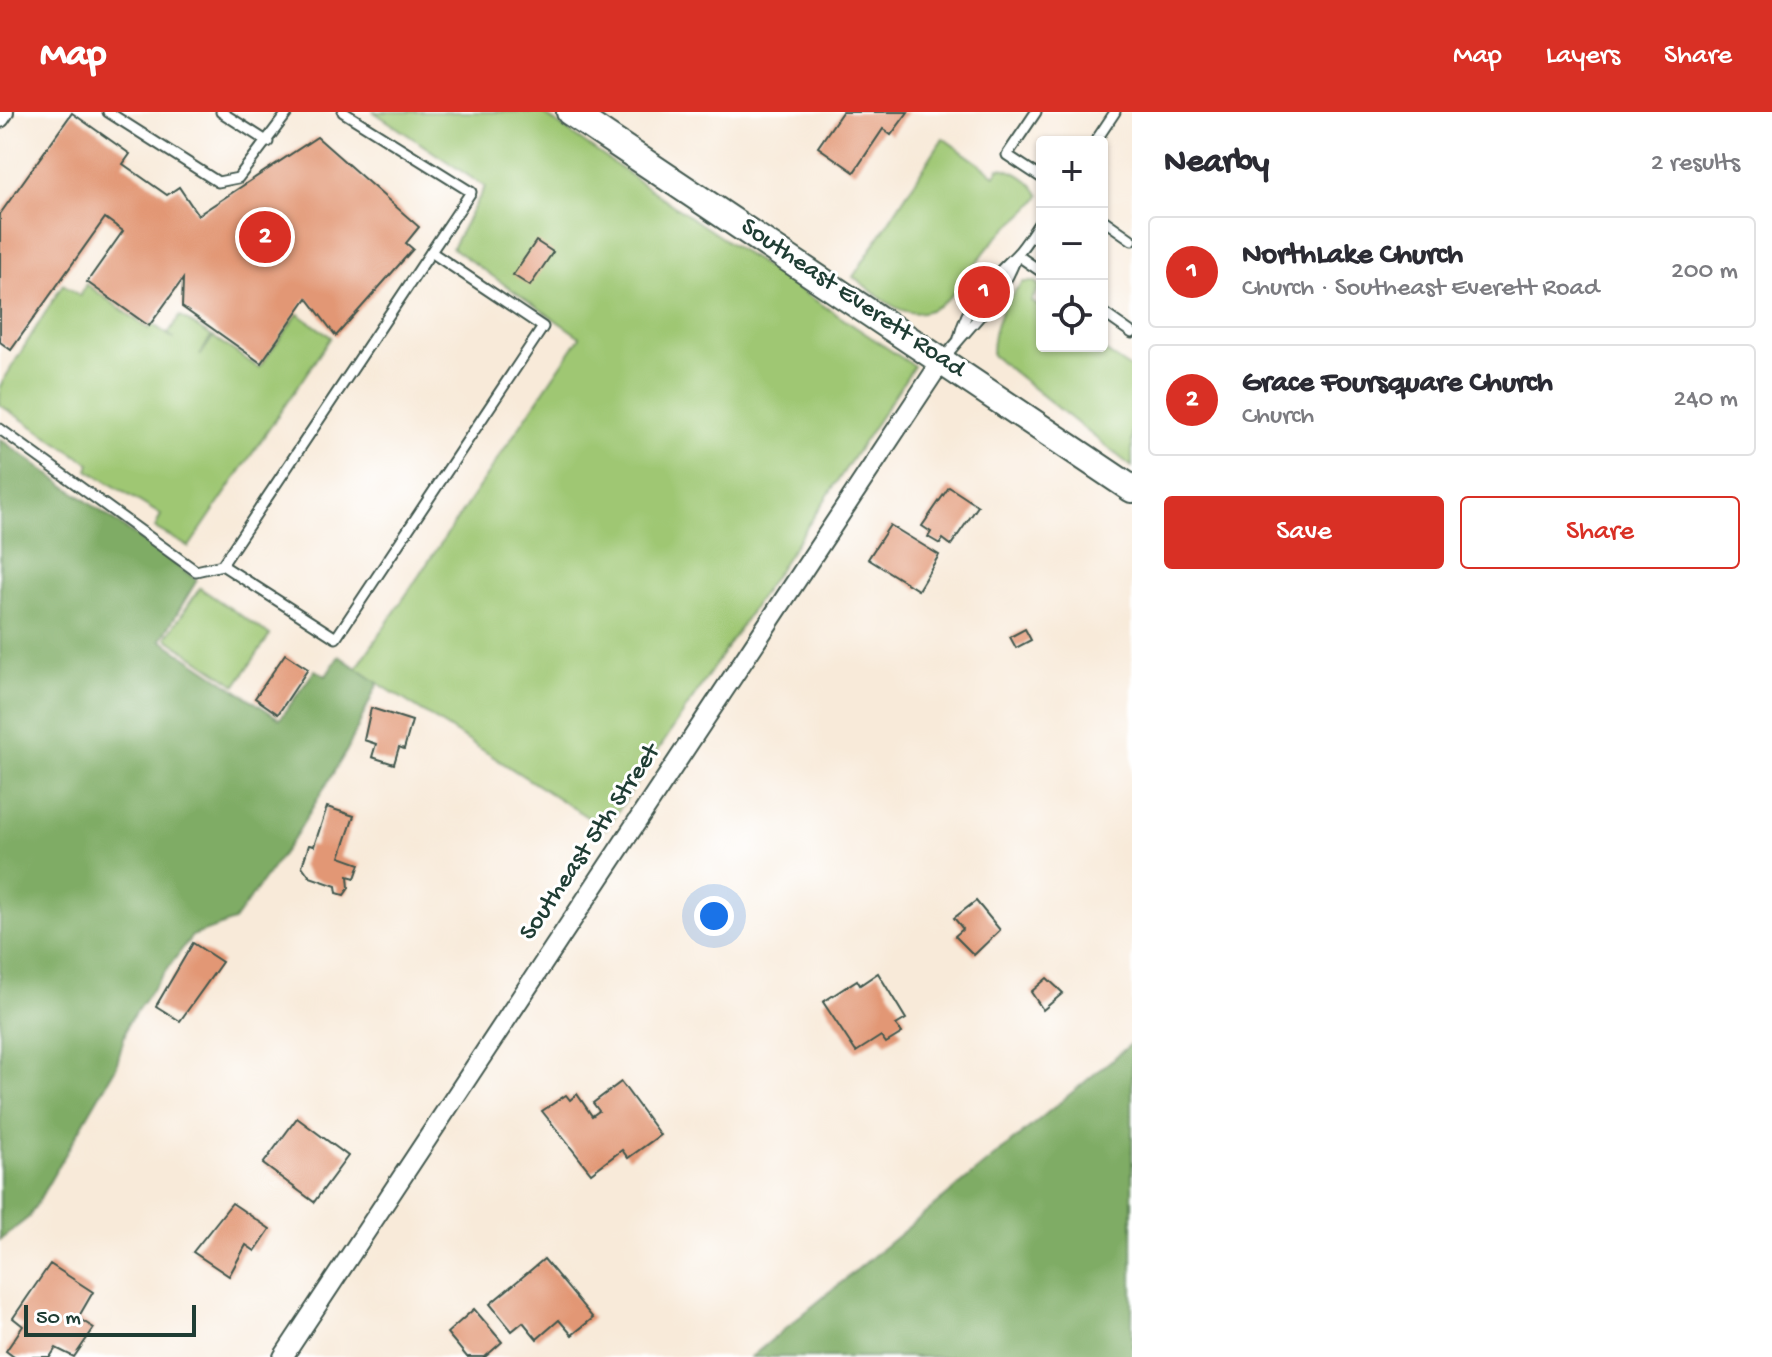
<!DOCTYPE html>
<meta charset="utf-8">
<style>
:root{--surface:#fff;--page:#f2f2f3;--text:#2b2b33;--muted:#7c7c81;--line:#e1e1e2;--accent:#d93025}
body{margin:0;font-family:"Gochi Hand",sans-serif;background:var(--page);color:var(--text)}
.controls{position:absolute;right:24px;top:24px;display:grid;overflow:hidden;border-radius:8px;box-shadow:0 2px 6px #0004}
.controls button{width:72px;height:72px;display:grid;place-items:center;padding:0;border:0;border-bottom:2px solid var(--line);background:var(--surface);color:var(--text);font:40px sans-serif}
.scale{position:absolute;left:24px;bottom:20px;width:172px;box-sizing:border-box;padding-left:8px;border:4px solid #1f3d34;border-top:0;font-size:22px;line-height:28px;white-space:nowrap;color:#1f3d34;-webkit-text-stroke:6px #fff;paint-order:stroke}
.you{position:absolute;left:714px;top:804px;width:28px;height:28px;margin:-20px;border:6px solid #fff;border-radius:50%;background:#1a73e8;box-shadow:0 0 0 12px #1a73e833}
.badge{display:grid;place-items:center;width:52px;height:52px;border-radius:50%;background:var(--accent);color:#fff;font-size:26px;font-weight:700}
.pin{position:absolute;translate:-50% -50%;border:4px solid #fff;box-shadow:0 2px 8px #0006}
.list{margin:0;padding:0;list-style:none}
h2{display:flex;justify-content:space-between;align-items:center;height:104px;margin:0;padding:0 32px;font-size:34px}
h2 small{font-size:26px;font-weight:400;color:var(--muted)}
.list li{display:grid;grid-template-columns:52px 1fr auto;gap:24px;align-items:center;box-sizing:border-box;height:112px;margin:0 16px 16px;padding:0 16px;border:2px solid var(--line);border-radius:8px}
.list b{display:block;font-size:30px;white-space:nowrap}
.list p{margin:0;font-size:26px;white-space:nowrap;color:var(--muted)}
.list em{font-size:26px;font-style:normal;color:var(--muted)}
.actions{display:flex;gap:16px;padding:24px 32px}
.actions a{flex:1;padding:18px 0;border:2px solid var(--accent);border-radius:8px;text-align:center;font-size:28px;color:var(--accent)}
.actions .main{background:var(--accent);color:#fff}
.icon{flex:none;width:44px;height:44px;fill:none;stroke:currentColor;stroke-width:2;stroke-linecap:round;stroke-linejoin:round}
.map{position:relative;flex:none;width:1132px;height:1245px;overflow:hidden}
header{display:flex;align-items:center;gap:48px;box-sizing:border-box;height:112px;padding:0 40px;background:var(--accent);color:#fff}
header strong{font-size:38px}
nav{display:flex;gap:44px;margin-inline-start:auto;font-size:28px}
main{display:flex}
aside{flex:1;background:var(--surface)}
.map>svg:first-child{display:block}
.green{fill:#9fc773;stroke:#5f8254;stroke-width:2}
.forest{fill:#7fac65;stroke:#4f744c;stroke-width:2}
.building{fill:#e29774}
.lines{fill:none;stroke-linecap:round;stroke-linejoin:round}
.lane-casing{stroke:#40574d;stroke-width:13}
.street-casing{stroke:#40574d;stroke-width:22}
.secondary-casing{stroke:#40574d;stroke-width:30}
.lane{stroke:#fff;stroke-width:9}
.street{stroke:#fff;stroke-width:18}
.secondary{stroke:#fff;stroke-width:26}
.labels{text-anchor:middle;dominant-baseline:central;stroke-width:6;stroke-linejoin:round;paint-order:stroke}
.street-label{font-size:26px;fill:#1f3d34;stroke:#fff}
</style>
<header>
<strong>Map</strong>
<nav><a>Map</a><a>Layers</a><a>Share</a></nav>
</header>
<main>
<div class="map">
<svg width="1132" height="1245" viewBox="0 0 1132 1245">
<rect width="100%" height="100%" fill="#fff"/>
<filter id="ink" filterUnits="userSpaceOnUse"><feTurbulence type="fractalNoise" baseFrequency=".0125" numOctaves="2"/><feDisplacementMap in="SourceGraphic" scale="16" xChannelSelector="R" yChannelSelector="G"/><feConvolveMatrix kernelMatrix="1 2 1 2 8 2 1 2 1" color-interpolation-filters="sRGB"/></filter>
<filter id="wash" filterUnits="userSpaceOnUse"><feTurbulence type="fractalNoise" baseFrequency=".006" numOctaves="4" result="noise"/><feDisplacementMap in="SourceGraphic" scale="32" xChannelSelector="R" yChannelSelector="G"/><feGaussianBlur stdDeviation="1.8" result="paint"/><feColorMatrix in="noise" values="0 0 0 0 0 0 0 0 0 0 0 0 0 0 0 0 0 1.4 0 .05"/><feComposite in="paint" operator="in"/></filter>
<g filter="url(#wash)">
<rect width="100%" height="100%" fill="#f8ead9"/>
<g class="green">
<path d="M374,0H541L671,92L914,254L606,717L356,557L580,225L452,136L485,75Z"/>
<path d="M943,26L995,63L999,56C1015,57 1033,70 1040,84C1026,104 1007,113 992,131C970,155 946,211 905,199C887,194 868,175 853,165Z"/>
<path d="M1023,170H1035L1040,175L1031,189L1042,197V234H1097L1132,257V355L992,243C992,213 1003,191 1023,170Z"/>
<path d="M63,172L80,184L86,172L149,217L152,212L174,227L168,222L180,204L211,224L200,244L213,225L259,256L298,202L331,225L189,435L155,416L161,403L88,358L90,352L0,293V274Z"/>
<path d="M200,476L270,523L236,573L166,526Z"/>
</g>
<g class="forest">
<path d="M0,327L197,468L161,528L280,607L315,558L326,564L339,544L378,571L347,638L296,723L234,809L192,824L162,864L128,911L116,955L29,1105L0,1128Z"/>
<path d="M1132,931V1245H751Z"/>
</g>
<g id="blocks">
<g class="building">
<path d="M842,0H908L891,23L883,17L854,60L818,35Z"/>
<path d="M72,1L130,42L123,52L167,83L179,75L198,103L317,25L419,115L406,131L413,137L336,224L307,186L261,251L182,195L183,167L149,214L87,170L123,119L105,106L11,238L0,230V102Z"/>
<path d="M536,129L553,140L530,174L513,163Z"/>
<path d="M949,375L978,394L951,433L943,427L940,432L928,425L931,420L922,414Z"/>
<path d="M890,413L939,443L918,478L868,447Z"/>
<path d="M1025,517L1031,528L1016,536L1010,525Z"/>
<path d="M285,542L308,557L278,602L255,586Z"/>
<path d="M371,596L412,609L404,637L399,635L394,652L372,645L376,632L364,628Z"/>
<path d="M327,695L354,704L340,745L360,752L355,766L348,764L349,776L344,783L337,781L336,774L310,765L302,754L309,733L314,734Z"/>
<path d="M976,789L1000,818L974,843L955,824L963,817L954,806Z"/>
<path d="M193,831L222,850L180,909L156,894Z"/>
<path d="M878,861L906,907L896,913L902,921L886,931L881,924L856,940L823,890L857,868L860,873Z"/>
<path d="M1047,866L1063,881L1043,898L1031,880Z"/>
<path d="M621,970L660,1023L628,1046L622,1038L591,1061L542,999L566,983L570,988L577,982L592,1004L599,999L593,991Z"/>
<path d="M297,1006L348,1044L314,1090L263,1052Z"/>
<path d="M232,1091L270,1117L255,1139L246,1133L229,1164L193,1140Z"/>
<path d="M544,1147L593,1206L572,1223L559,1208L537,1227L523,1210L512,1219L490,1192Z"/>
<path d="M50,1152L93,1180L78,1206L94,1216L74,1245L56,1236L50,1245H14L6,1239L23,1214L13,1206Z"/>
<path d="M474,1197L502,1230L485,1245H467L447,1221Z"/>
</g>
</g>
</g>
<g filter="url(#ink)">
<use href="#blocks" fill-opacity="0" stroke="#40574d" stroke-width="2"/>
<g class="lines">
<g class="lane-casing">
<g id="lane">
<path d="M108,0L218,70L238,66L288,0"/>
<path d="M221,0L268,30"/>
<path d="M1036,0L1007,43L1042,66"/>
<path d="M1095,30L1115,0"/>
<path d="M1102,107L1132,128"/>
<path d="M1017,143L1042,160"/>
<path d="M1102,200L1132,221"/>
<path d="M959,226C968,188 989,170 1016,143C1026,133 1034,118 1042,107"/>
<path d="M944,246C972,210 1002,187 1017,143"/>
<path d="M0,317L196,459L222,453L471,80L343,0"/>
<path d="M222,453L336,526L543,215L431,140"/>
</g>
</g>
<g class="street-casing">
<g id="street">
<path d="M0,6L4,0"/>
<path d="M283,1245L943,247"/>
</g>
</g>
<g class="secondary-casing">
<path id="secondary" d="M570,0L1132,377"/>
</g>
<use href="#lane" class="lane"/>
<use href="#street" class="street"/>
<use href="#secondary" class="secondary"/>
</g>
</g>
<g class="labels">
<g class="street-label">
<text transform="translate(852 187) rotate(34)">Southeast Everett Road</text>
<text transform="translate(591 731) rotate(-56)">Southeast 5th Street</text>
</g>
</g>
</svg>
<div class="controls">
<button>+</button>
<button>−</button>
<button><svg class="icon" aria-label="locate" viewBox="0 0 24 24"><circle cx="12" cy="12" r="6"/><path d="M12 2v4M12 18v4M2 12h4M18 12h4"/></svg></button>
</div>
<div class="scale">50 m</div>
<div class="you"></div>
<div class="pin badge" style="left:984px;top:180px">1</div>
<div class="pin badge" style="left:265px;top:125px">2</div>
</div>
<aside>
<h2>Nearby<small>2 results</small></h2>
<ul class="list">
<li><span class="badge">1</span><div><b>NorthLake Church</b><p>Church · Southeast Everett Road</p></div><em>200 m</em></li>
<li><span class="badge">2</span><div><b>Grace Foursquare Church</b><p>Church</p></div><em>240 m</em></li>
</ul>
<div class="actions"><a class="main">Save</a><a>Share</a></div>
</aside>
</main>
